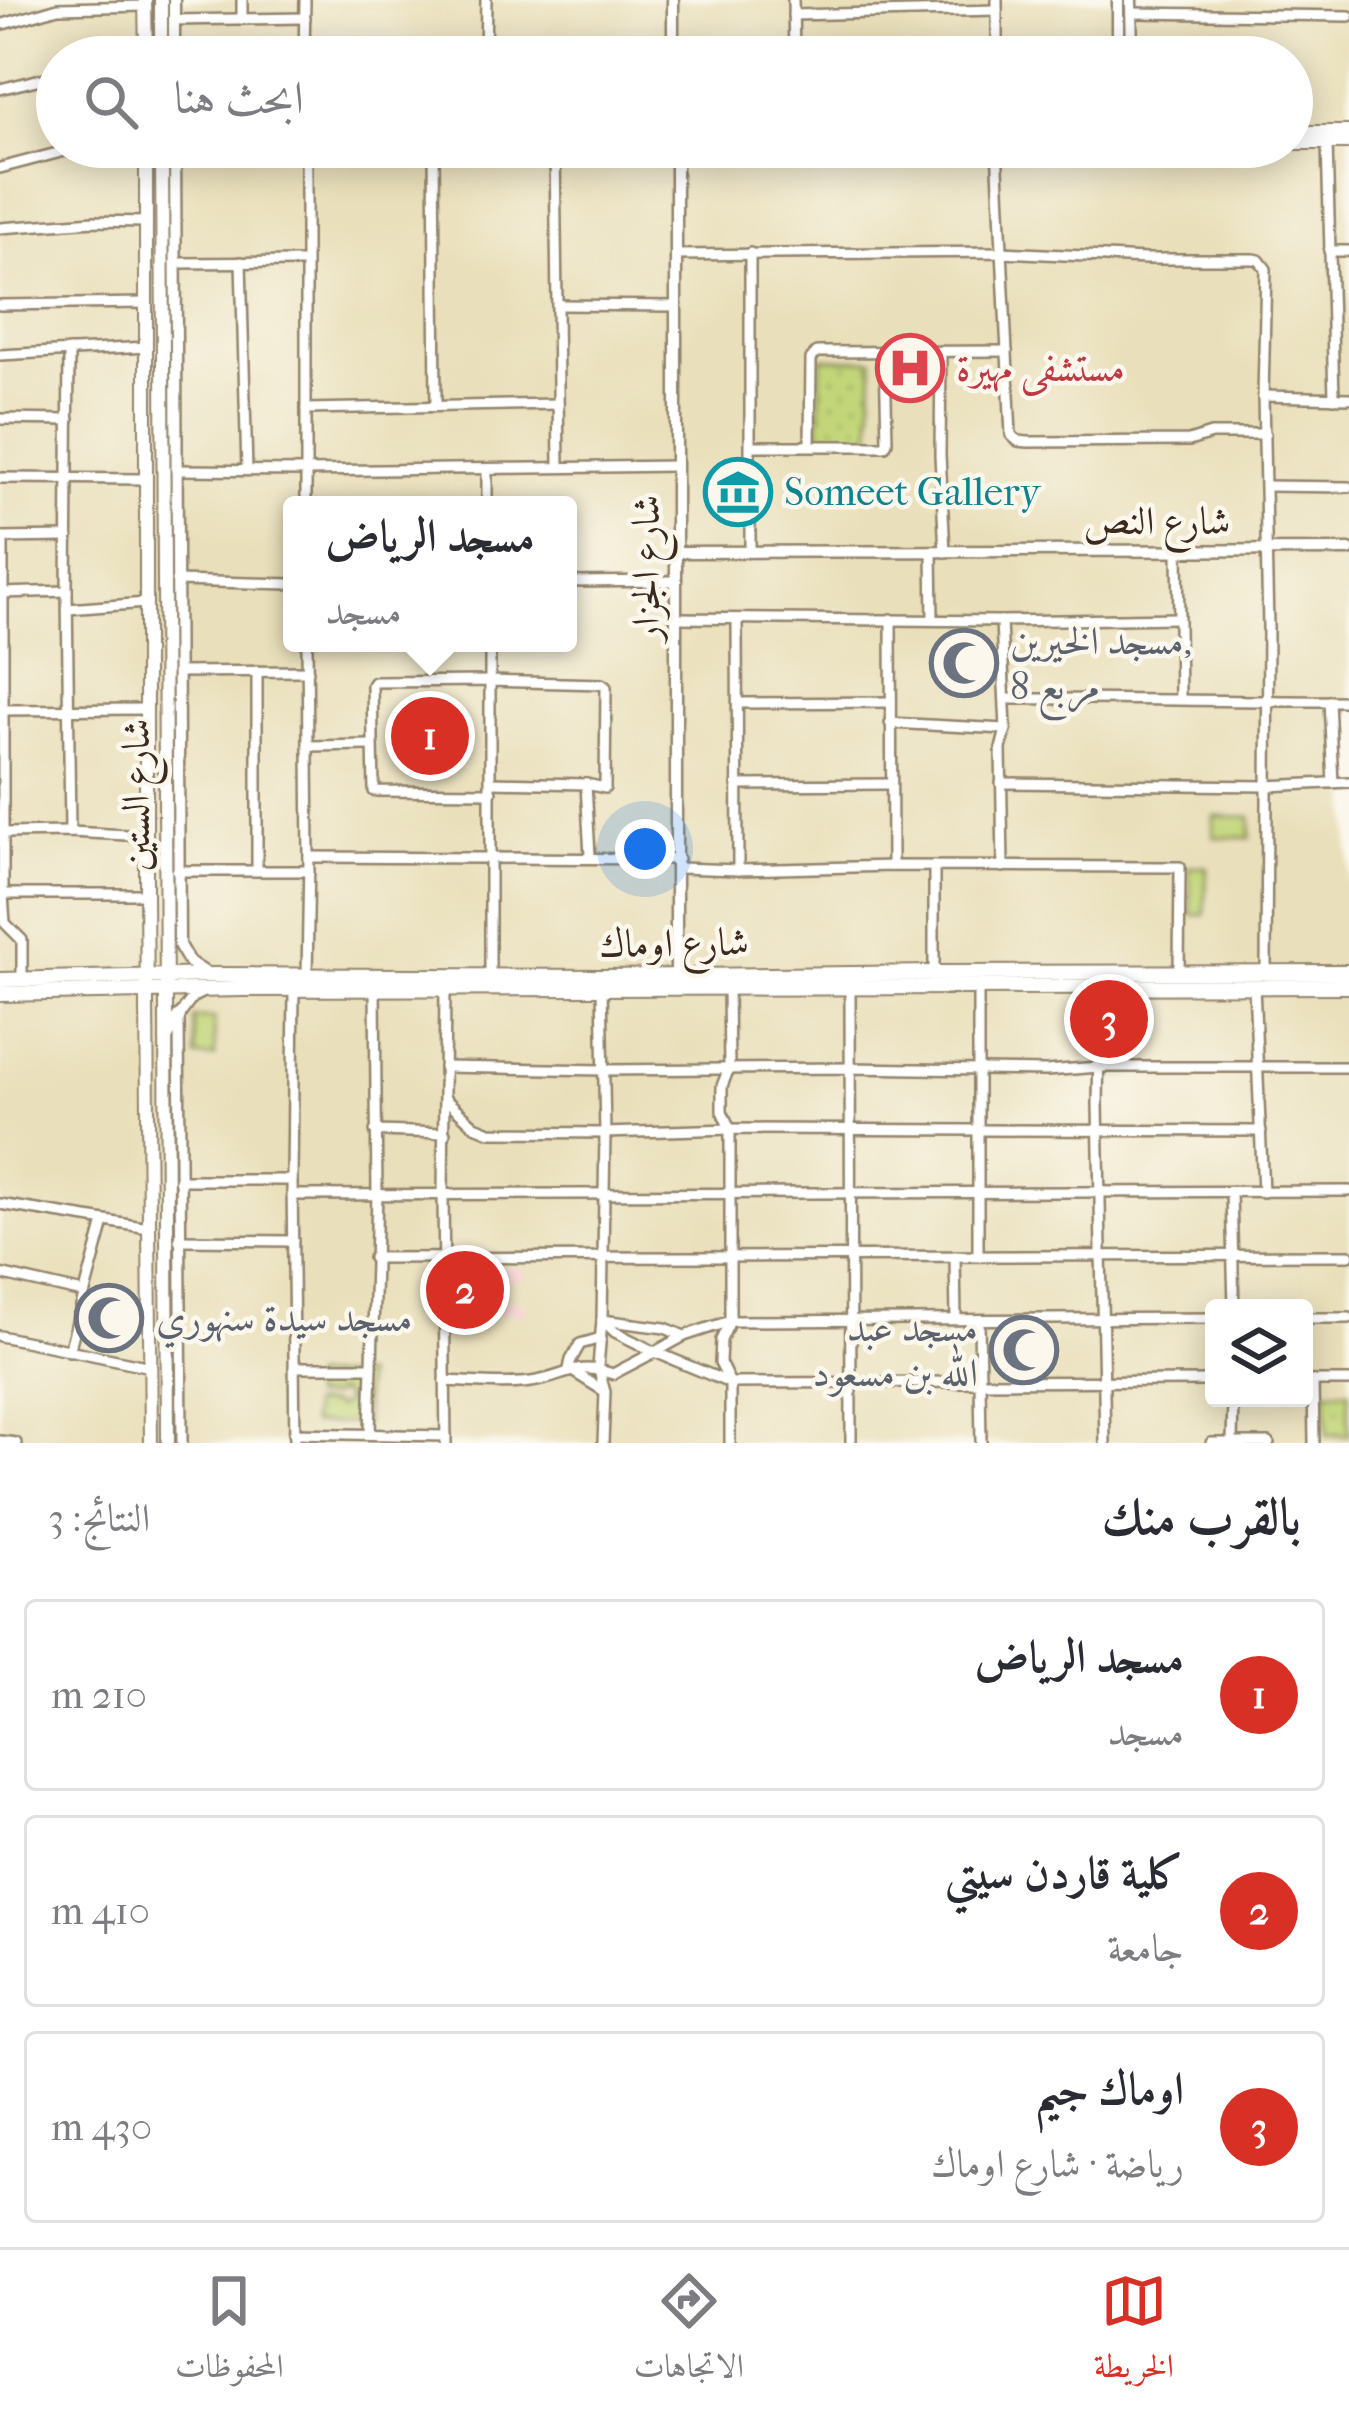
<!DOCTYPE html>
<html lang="ar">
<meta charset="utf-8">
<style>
:root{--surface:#fff;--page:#f7f7f7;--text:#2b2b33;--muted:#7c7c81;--line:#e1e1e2;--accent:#d93025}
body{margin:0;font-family:"IM FELL French Canon",Amiri,serif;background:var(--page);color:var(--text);direction:rtl}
.controls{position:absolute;right:36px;bottom:36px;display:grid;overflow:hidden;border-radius:12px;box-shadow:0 6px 30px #0003}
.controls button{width:108px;height:108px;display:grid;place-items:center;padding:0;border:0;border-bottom:3px solid var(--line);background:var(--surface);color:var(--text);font:60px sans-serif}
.you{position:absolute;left:645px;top:849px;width:42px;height:42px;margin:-30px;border:9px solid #fff;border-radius:50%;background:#1a73e8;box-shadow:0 0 0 18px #1a73e833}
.badge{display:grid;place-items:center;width:78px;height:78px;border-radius:50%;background:var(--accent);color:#fff;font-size:39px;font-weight:700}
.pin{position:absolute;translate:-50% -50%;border:6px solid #fff;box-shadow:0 3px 12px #0006}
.popup{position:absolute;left:283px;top:496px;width:294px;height:156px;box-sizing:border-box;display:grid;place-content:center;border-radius:12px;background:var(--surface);filter:drop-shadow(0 3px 9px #0005);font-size:39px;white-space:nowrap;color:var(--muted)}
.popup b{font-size:45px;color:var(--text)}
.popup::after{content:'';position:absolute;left:50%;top:100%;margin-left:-24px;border:24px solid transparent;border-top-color:var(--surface)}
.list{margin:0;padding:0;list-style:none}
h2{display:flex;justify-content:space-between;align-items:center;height:156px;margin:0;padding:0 48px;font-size:51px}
h2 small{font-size:39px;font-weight:400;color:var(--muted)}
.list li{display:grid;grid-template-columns:78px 1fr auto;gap:36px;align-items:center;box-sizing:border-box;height:192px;margin:0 24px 24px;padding:0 24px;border:3px solid var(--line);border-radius:12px}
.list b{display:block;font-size:45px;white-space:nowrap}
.list p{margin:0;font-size:39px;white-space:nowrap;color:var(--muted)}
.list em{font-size:39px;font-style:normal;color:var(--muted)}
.icon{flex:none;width:66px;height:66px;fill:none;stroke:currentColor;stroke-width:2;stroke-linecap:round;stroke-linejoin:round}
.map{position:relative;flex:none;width:1349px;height:1443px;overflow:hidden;direction:ltr}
.search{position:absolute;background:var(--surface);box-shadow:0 6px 30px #0003;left:36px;right:36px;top:36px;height:132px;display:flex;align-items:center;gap:30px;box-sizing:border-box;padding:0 42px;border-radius:66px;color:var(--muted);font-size:45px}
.sheet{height:804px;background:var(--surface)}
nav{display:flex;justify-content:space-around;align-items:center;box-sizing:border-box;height:168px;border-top:3px solid var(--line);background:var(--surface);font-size:33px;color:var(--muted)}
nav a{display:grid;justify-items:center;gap:6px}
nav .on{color:var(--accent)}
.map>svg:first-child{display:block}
.built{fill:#f7cfd5}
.grass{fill:#c2d679;stroke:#7e804c;stroke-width:3}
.garden{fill:url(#garden-dots);stroke:#7e804c;stroke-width:3}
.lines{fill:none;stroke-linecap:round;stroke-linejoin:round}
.minor-casing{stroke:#92846c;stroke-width:14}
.tertiary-casing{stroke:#92846c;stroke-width:15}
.secondary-casing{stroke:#92846c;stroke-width:16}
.primary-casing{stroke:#92846c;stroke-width:18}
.minor{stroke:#fff;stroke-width:9}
.tertiary{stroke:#fff;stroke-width:10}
.secondary{stroke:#fff;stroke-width:12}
.primary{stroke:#fff;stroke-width:14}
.labels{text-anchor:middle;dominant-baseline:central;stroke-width:9;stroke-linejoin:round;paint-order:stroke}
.health-label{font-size:39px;fill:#be3a42;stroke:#fbf7ec;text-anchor:start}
.culture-label{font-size:39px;fill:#0d838f;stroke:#fbf7ec;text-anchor:start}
.street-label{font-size:39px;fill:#3b2a1e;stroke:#fbf7ec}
.worship-label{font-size:39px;fill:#5b616d;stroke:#fbf7ec;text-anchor:start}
</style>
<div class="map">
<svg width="1349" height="1443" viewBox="0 0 1349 1443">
<defs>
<pattern id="garden-dots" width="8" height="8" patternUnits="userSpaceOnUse" patternTransform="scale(3)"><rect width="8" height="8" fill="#c2d679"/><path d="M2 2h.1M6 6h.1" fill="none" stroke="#a8b868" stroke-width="1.8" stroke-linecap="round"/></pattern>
</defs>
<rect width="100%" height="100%" fill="#fbf7ec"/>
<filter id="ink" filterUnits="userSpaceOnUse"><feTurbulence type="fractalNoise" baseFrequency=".00833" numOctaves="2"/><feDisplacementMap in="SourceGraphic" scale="24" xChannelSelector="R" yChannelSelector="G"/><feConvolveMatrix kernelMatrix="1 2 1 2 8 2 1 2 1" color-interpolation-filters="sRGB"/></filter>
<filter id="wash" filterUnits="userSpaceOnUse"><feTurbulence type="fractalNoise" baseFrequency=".004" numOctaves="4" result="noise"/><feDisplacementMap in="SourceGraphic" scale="48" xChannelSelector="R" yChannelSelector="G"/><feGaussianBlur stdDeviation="2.7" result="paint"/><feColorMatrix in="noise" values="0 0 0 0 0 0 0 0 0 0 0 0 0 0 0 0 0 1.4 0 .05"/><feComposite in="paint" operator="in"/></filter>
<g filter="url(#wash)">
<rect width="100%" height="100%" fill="#e9dfba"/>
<path class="built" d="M461,1267L524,1268V1279H470L471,1301L523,1302V1313H460Z"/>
<g class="grass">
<path d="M1214,816L1251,817L1250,838L1214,837Z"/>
<path d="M1189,867H1207L1205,915H1191Z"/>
<path d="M194,1018H214L215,1057H196Z"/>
<path d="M364,1376V1399H345L338,1392L329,1397H311V1377Z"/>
<path d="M345,1401H364L365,1423L311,1424V1404H330L337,1408Z"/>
</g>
<g class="garden">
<path d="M821,358L873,360L871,436L819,434Z"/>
<path d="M1326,1391H1349V1435H1327Z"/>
</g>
</g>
<g filter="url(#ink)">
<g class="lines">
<g class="minor-casing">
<g id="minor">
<path d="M242,0V19"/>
<path d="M793,0L794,57"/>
<path d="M1131,13L1349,16"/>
<path d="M793,15L997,10"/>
<path d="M174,20L305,18"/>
<path d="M0,25L58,8L145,6"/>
<path d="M304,57L305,0"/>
<path d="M485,57L486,0"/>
<path d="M997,57V0"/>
<path d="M0,89L57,75"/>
<path d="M1327,143L1334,398"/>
<path d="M306,147V505"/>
<path d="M434,147L436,405"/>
<path d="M555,147L559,467"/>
<path d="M997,147L1011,435L1018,441L1028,442L1189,441L1211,434H1265"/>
<path d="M0,168L80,147"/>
<path d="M0,228L94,221L146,222"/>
<path d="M1329,251H1349"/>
<path d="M750,253V552"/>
<path d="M677,255L1002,252L1146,259H1254L1259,260L1266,269L1263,396L1268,627L1266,973"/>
<path d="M241,262L247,470"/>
<path d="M177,263L304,262"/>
<path d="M0,305L146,303"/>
<path d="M557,305L676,306"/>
<path d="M69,351L67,591L70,832"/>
<path d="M941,351L940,455L945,552"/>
<path d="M0,355L147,347"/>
<path d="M1263,396L1349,398"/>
<path d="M306,409L558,404"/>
<path d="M0,419L69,420"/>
<path d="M810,445L811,359L817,352L1007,351"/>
<path d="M751,446H885L887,442L885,352"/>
<path d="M487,469V505"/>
<path d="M176,470L307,471L676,466"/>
<path d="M0,478L146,479"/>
<path d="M1266,486L1349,487"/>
<path d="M0,538L68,537"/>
<path d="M3,538V894L5,923L22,940V979"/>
<path d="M1178,551L1180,698"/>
<path d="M932,552L933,619"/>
<path d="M176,581L292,584"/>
<path d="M568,582L676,581"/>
<path d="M1,593L67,591"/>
<path d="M68,609L146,603"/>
<path d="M676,618L1001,621L1177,618"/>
<path d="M737,619L738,870"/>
<path d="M891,619L892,866"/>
<path d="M1001,621L1006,729L1001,749L1003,867"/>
<path d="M307,643L309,857L307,977"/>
<path d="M490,643V977"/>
<path d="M257,671V870"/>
<path d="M178,672L308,671"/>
<path d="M1005,699C1120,698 1234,702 1349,701"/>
<path d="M1329,701L1333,783"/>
<path d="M738,703L891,702"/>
<path d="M0,710L147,709"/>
<path d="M890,723L1006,729"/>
<path d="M309,746L372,745"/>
<path d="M491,782L586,784"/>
<path d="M1001,783L1267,786L1349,782"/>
<path d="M737,785L890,784"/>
<path d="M491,792L374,791L372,685L374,682L490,681L602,684L606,687L605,788L586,784L590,856"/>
<path d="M2,833L70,832L146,836"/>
<path d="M309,857L678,859"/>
<path d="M678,868L738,870L892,866L1180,867L1179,972"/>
<path d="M177,871H309"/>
<path d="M2,894H146"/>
<path d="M934,973V866"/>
<path d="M850,986L851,1443"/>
<path d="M1100,986L1098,1104L1105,1443"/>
<path d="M1254,986L1263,1192"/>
<path d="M602,988L605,1133L602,1320L598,1367L605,1392L603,1443"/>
<path d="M728,988L729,1068L722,1086V1111L730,1129V1321L721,1340L720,1363L730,1383V1443"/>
<path d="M294,989L292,1180L295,1443"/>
<path d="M445,989L443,1196L446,1443"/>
<path d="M444,1067L603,1070L850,1068L1046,1071L1100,1067H1349"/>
<path d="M445,1099L475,1126L490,1132L605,1133L730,1129L1261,1131"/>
<path d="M375,1131L445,1133"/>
<path d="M179,1180H292"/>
<path d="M1231,1192L1234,1308"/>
<path d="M292,1195L1349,1191"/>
<path d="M0,1204L149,1228"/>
<path d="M179,1240L293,1241"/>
<path d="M955,1256L956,1319"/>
<path d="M978,1256V987"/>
<path d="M373,1258L1349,1255"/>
<path d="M0,1274L83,1293"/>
<path d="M1304,1318H1349"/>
<path d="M602,1320L665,1328L684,1336L730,1321L1214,1318"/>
<path d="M602,1320L615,1332L655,1352L684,1336"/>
<path d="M979,1320L981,1443"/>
<path d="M0,1336L151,1367"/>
<path d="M601,1338L580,1344L571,1360L569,1369L604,1391"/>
<path d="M69,1351L104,1222"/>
<path d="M294,1367H372"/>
<path d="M445,1381C473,1382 503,1386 531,1382C568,1377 573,1361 613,1374L655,1352L730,1383L1214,1381"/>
<path d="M1304,1381H1349"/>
<path d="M1313,1381L1314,1443"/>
<path d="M294,1433L446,1436"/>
<path d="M370,1433L377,1195L375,989"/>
<path d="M0,1441L16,1443"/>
<path d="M182,1443L179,1016L193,997L203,992"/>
<path d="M1211,1443H1269"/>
<path d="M1232,1443L1233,1398"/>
</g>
</g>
<g class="tertiary-casing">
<g id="tertiary">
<path d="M174,0V57"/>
<path d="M673,0V57"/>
<path d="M1118,0V57"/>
<path d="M1131,0L1132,57"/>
<path d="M175,147L179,945L189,962L206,973"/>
<path d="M676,147V984"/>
<path d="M676,552L1349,550"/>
</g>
</g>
<g class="secondary-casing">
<g id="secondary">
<path d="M145,0L146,57"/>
<path d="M161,0V57"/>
<path d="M1292,132H1349"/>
<path d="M1292,143H1349"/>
<path d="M146,147V894L151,1443"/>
<path d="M162,147L168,1443"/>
<path d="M153,148L299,147"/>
<path d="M166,1038L179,1016"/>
</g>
</g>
<g class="primary-casing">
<g id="primary">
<path d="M0,980L214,975L602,977L934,973L1349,972"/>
<path d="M0,994L242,989L1349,986"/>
</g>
</g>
<use href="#minor" class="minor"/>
<use href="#tertiary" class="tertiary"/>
<use href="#secondary" class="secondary"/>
<use href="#primary" class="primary"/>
</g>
</g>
<defs>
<g id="hospital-ring" transform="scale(3.45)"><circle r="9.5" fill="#fbf7ec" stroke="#e0444e" stroke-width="1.5"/><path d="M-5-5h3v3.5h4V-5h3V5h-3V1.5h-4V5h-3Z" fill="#e0444e"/></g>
<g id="museum-ring" transform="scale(3.45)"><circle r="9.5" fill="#fbf7ec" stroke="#0f9aa8" stroke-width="1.5"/><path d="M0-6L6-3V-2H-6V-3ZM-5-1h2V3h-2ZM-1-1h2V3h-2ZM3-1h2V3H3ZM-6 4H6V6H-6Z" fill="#0f9aa8"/></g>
<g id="mosque-ring" transform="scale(3.45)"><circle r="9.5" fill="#fbf7ec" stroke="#6b7280" stroke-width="1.5"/><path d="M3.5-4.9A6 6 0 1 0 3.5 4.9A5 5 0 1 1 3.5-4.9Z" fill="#6b7280"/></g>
</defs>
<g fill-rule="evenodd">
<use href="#hospital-ring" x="910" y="368"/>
<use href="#museum-ring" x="738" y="492"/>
<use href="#mosque-ring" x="964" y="663"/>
<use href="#mosque-ring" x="109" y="1318"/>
<use href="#mosque-ring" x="1024" y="1350"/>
</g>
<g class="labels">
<g class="health-label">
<text x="956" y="368">مستشفى مهيرة</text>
</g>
<g class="culture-label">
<text x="784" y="492">Someet Gallery</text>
</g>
<g class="street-label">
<text x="1157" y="521">شارع النص</text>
<text transform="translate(646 568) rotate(-90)">شارع الجزار</text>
<text transform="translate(136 795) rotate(-90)">شارع الستين</text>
<text transform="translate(674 943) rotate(-1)">شارع اوماك</text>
</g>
<g class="worship-label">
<text x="1010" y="641">مسجد الخيرين,<tspan x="1010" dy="45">مربع 8</tspan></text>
<text x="156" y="1318">مسجد سيدة سنهوري</text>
<text x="978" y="1328" text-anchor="end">مسجد عبد<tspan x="978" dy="45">الله بن مسعود</tspan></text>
</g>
</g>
</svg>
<div class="controls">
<button><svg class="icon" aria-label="layers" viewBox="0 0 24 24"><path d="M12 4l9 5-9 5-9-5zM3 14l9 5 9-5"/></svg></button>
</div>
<div class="you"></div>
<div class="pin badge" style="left:430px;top:736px">1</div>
<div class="popup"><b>مسجد الرياض</b>مسجد</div>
<div class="pin badge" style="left:465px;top:1290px">2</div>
<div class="pin badge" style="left:1109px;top:1019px">3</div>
<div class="search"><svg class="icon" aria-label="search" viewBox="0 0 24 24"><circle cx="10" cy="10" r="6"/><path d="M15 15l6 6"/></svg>ابحث هنا</div>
</div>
<section class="sheet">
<h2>بالقرب منك<small>النتائج: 3</small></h2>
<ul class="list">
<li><span class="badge">1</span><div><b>مسجد الرياض</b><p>مسجد</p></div><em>210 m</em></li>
<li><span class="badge">2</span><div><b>كلية قاردن سيتي</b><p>جامعة</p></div><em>410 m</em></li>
<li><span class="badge">3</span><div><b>اوماك جيم</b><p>رياضة · شارع اوماك</p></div><em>430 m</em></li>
</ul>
</section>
<nav>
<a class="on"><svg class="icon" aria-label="map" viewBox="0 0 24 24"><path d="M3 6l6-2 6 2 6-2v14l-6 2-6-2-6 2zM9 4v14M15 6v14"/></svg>الخريطة</a>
<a><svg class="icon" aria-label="directions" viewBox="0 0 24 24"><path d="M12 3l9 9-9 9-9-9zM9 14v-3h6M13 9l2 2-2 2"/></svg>الاتجاهات</a>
<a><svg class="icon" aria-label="saved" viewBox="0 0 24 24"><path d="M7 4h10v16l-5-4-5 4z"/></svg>المحفوظات</a>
</nav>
